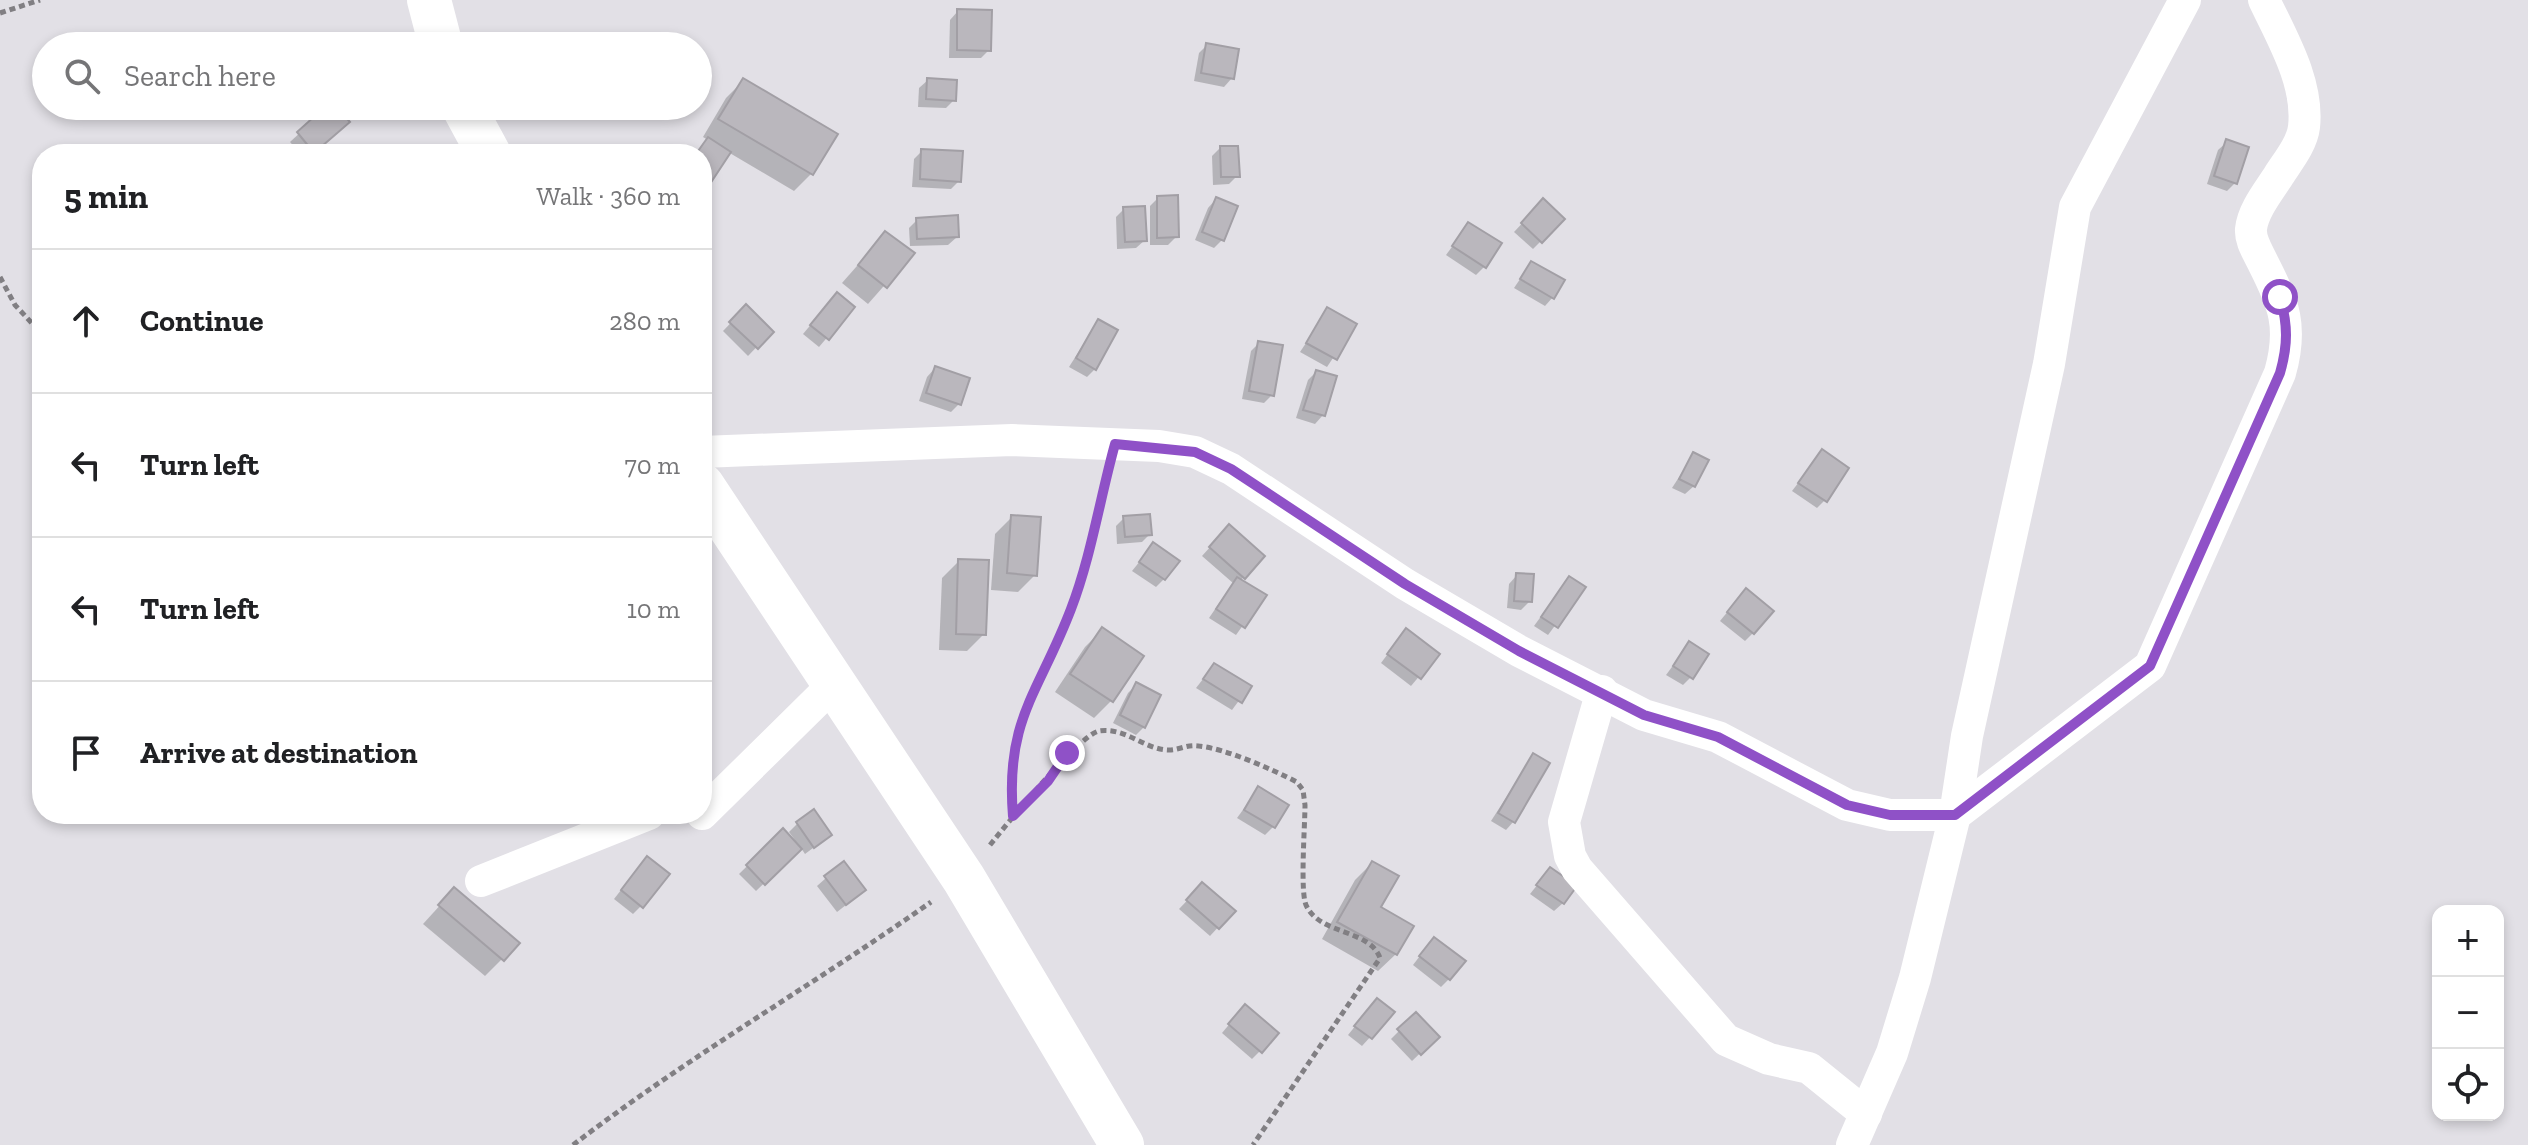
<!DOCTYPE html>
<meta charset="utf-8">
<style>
:root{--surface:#fff;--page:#f6f6f6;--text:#202124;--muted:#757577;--line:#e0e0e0}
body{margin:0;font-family:"Zilla Slab",serif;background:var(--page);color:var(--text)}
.controls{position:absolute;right:24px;bottom:24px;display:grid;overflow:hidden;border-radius:16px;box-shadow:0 4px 12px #0003}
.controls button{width:72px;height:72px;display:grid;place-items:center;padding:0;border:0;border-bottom:2px solid var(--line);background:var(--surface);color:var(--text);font:40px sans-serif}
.stop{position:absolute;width:24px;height:24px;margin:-18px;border:6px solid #8f51c7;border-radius:50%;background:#fff}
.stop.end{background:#8f51c7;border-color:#fff;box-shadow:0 2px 8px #0008}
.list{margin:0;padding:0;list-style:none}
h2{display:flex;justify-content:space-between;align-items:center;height:104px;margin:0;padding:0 32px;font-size:34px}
h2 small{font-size:26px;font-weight:400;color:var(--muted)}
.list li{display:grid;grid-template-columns:52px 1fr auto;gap:24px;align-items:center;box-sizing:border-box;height:144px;padding:0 32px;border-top:2px solid var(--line)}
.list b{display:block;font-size:30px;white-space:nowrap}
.list em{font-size:26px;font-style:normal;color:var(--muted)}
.icon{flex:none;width:44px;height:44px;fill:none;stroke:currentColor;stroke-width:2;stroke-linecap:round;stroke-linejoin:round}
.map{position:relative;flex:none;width:2528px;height:1145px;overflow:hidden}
.search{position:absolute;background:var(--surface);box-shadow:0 4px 12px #0003;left:32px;top:32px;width:680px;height:88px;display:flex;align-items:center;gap:20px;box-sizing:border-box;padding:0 28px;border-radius:44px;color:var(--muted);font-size:30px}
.panel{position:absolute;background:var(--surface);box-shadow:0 4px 12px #0003;left:32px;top:144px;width:680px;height:680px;border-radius:32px}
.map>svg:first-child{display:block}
.shadow{fill:#0003}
.building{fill:#bab7bd;stroke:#a29fa5;stroke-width:2}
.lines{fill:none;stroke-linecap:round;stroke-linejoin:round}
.path{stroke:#817f83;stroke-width:5;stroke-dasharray:6 4;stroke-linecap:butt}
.street{stroke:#fff;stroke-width:32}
.secondary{stroke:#fff;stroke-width:44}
.route{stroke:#8f51c7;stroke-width:10}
</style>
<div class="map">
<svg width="2528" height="1145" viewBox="0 0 2528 1145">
<rect width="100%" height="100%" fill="#e2e0e6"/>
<g class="shadow">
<path d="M958,11L989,50L981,58H949L950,20Z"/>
<path d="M1207,45L1232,78L1224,87L1194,81L1199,53Z"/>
<path d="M928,80L954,100L946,108L918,107L919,88Z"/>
<path d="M743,81L835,135L811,174L794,191L728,152L702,190V154H696L708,140L703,137L726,98Z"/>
<path d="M329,106H333L339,130L311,154H301L290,142Z"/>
<path d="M2227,142L2235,183L2227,191L2207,184L2218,150Z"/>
<path d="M1220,148L1237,176L1229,184L1213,185L1212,156Z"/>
<path d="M922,151L959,181L951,189L912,187L914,159Z"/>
<path d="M1158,198L1177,236L1168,245H1150V206Z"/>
<path d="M1216,199L1222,240L1214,248L1195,240L1208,208Z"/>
<path d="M1543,201L1563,219L1533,249L1514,232Z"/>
<path d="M1124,209L1145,240L1136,248L1117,249L1116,217Z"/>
<path d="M917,220L957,237L948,245L910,246L909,228Z"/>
<path d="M1468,225L1484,267L1476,275L1446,255Z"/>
<path d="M886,233L912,254L868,304L842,283Z"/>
<path d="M1531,263L1553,297L1545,306L1514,288Z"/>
<path d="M829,303L853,307L819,347L803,334Z"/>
<path d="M746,307L771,332L748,356L723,331Z"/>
<path d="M1328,310L1355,325L1327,367L1300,352Z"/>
<path d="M1098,321L1095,369L1087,377L1069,367Z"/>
<path d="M1259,343L1272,395L1264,403L1242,399L1251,351Z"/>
<path d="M935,368L959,404L951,412L919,401L927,377Z"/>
<path d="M1316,372L1323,415L1315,424L1296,418L1308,380Z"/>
<path d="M1822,452L1825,500L1817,508L1792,491Z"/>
<path d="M1694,454V486L1685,494L1672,488Z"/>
<path d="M1012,517L1035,575L1018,592L991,590L995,534Z"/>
<path d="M1124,518L1150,534L1142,542L1117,544L1116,526Z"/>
<path d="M1221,535L1263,556L1240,581L1264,596L1236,635L1209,618L1233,583L1202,556Z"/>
<path d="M1153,545L1164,579L1156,587L1132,571Z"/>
<path d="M959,561L984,634L967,651L939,650L942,578Z"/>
<path d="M1517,575L1530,601L1521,610L1507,608L1509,584Z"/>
<path d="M1569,578L1583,588L1548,635L1534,626Z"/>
<path d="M1738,599L1753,633L1745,641L1720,621Z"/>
<path d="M1102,630L1111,701L1094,718L1055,692L1085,647Z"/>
<path d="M1399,639L1437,655L1411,686L1381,663Z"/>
<path d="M1689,644L1691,677L1683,685L1666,675Z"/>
<path d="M1214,665L1249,687L1232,710L1196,688Z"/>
<path d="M1136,685L1144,727L1136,735L1113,723L1128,693Z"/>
<path d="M1533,756L1514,821L1506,830L1491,821Z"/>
<path d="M1259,788L1273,827L1265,835L1237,818Z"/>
<path d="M797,824L821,842L805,854L801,848L756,891L739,874L783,831L795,840L789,832Z"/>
<path d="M1372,863L1378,908L1396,954L1378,971L1322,939L1355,880Z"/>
<path d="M639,867L641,906L633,914L614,899Z"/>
<path d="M1550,869L1563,903L1554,911L1530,894Z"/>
<path d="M826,878L855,898L837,912L817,886Z"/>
<path d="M1202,885L1233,911L1210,936L1179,909Z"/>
<path d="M454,890L502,959L485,976L423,924Z"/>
<path d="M1426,948L1449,979L1441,987L1413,965Z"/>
<path d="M1369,1009L1392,1013L1362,1046L1348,1035Z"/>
<path d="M1416,1014L1437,1037L1412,1061L1391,1039Z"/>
<path d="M1237,1015L1260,1051L1252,1059L1222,1033Z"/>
</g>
<g class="building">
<path d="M957,9L992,10L991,51L957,50Z"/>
<path d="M1206,43L1239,49L1234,79L1201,73Z"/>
<path d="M743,78L838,134L813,175L718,119Z"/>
<path d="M927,78L957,80L956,101L926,99Z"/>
<path d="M326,106H336L350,122L314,153L297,132Z"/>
<path d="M708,137L731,152L708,187L702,184V154H696Z"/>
<path d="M2226,139L2249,147L2237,184L2214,176Z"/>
<path d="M1220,146H1238L1240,177H1221Z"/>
<path d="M921,149L963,151L961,182L920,179Z"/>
<path d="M1178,195L1179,237L1157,238V196Z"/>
<path d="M1216,197L1238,206L1224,241L1202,232Z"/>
<path d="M1543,198L1565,219L1542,243L1521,223Z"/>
<path d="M1145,206L1147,241L1125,242L1123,207Z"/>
<path d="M958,215L959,237L917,239L916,218Z"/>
<path d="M1468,222L1502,243L1486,268L1452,246Z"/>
<path d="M885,231L915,253L887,288L858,265Z"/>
<path d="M1531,261L1565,280L1554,299L1520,279Z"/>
<path d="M837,292L855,307L829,340L810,325Z"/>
<path d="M746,304L774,332L758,349L729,322Z"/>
<path d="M1327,307L1357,324L1337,360L1306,343Z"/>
<path d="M1098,319L1118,330L1096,370L1076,358Z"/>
<path d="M1258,341L1283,345L1274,396L1249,391Z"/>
<path d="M935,366L970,378L961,405L926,393Z"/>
<path d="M1316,370L1337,376L1325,416L1303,410Z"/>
<path d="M1822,449L1849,468L1827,502L1798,483Z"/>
<path d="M1693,452L1709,460L1695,487L1679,479Z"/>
<path d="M1150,514L1152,535L1125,537L1123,516Z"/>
<path d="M1011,515L1041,517L1037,576L1007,573Z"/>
<path d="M1229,524L1265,556L1245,579L1209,547Z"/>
<path d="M1153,542L1180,561L1165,580L1139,562Z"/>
<path d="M958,559L989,560L986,635L956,634Z"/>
<path d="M1516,573L1534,574L1532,602L1514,601Z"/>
<path d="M1569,576L1586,587L1558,628L1541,617Z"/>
<path d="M1237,577L1267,595L1245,628L1216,609Z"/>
<path d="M1746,588L1774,611L1754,634L1727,612Z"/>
<path d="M1102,627L1144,656L1113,702L1070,674Z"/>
<path d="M1406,628L1440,654L1421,679L1387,654Z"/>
<path d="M1689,641L1709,654L1693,679L1673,666Z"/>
<path d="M1214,663L1252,686L1242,703L1203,679Z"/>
<path d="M1136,682L1161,695L1145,728L1120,715Z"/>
<path d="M1533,753L1550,763L1515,823L1498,813Z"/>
<path d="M1258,786L1289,805L1275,828L1244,810Z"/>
<path d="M814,809L832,835L814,848L796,822Z"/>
<path d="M783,828L802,849L765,885L746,865Z"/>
<path d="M647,856L670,874L643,908L621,890Z"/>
<path d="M844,861L866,890L846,905L824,876Z"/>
<path d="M1372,861L1399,876L1381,907L1414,926L1397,955L1337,922Z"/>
<path d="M1550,867L1577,886L1564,904L1536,885Z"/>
<path d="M1202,882L1236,911L1219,929L1186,900Z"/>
<path d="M454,887L520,943L504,961L438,905Z"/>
<path d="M1434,937L1466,961L1450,980L1419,956Z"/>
<path d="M1377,998L1395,1012L1372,1039L1354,1026Z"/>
<path d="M1245,1004L1279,1033L1262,1053L1228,1024Z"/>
<path d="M1416,1012L1440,1037L1421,1055L1397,1029Z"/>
</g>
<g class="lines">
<g class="path">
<path d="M0,13L40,0"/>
<path d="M0,277L15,305L42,334"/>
<path d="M1013,815C1005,722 1038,691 1070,610C1087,569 1094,521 1106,478"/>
<path d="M990,845C1006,825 1079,735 1099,731C1126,727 1145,750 1169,750C1180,750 1187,744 1199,746C1227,749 1271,769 1297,782L1303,790L1305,805C1305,825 1300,891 1306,905C1319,935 1370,929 1380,958L1253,1145"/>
<path d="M573,1145C688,1057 813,985 931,902"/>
</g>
<g class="street">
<path d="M702,452L1012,440L1159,446L1195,452L1231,469L1405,584L1519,651L1644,715L1718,737L1847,805L1890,815H1955L2150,666L2280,373C2293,327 2284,304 2263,263C2258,252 2250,241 2251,229C2253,210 2269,191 2279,175C2288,161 2302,144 2304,127C2309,83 2282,38 2264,0"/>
<path d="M1602,691L1564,822L1570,856L1577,869L1726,1040L1769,1059L1809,1068L1866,1114"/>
<path d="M702,814L834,684"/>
<path d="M481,881L649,814"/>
<path d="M1852,1145L1892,1053L1915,978L1955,815L1967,736L2049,364L2075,207L2185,0"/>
</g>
<g class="secondary">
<path d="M429,0L441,46"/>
<path d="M463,106L489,154"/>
<path d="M702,485L964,879L1122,1145"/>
</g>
</g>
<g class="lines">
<path class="route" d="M1067,753L1048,781L1013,816C1005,719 1039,693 1071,609C1091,557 1100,498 1115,444L1195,452L1231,469L1405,584L1519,651L1644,715L1718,737L1847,805L1890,815H1955L2150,666L2280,373C2288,345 2288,325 2280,297"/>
</g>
</svg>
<div class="controls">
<button>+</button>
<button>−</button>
<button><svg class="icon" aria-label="locate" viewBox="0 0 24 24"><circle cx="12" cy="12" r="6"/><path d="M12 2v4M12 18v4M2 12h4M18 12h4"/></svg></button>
</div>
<div class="stop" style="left:2280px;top:297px"></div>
<div class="stop end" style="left:1067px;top:753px"></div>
<div class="search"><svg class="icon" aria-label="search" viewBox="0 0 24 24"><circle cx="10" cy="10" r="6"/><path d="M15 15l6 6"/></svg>Search here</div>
<section class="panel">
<h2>5 min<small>Walk · 360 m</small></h2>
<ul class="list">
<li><svg class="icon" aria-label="ahead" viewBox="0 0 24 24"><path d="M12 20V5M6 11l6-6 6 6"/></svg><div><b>Continue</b></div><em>280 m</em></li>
<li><svg class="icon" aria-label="left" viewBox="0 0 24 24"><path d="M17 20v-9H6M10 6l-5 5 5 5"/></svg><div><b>Turn left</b></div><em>70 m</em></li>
<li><svg class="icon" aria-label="left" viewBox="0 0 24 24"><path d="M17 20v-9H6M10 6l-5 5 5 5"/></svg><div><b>Turn left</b></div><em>10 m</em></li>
<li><svg class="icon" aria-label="arrive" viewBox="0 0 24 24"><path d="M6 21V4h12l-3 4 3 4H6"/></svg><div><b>Arrive at destination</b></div></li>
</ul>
</section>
</div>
